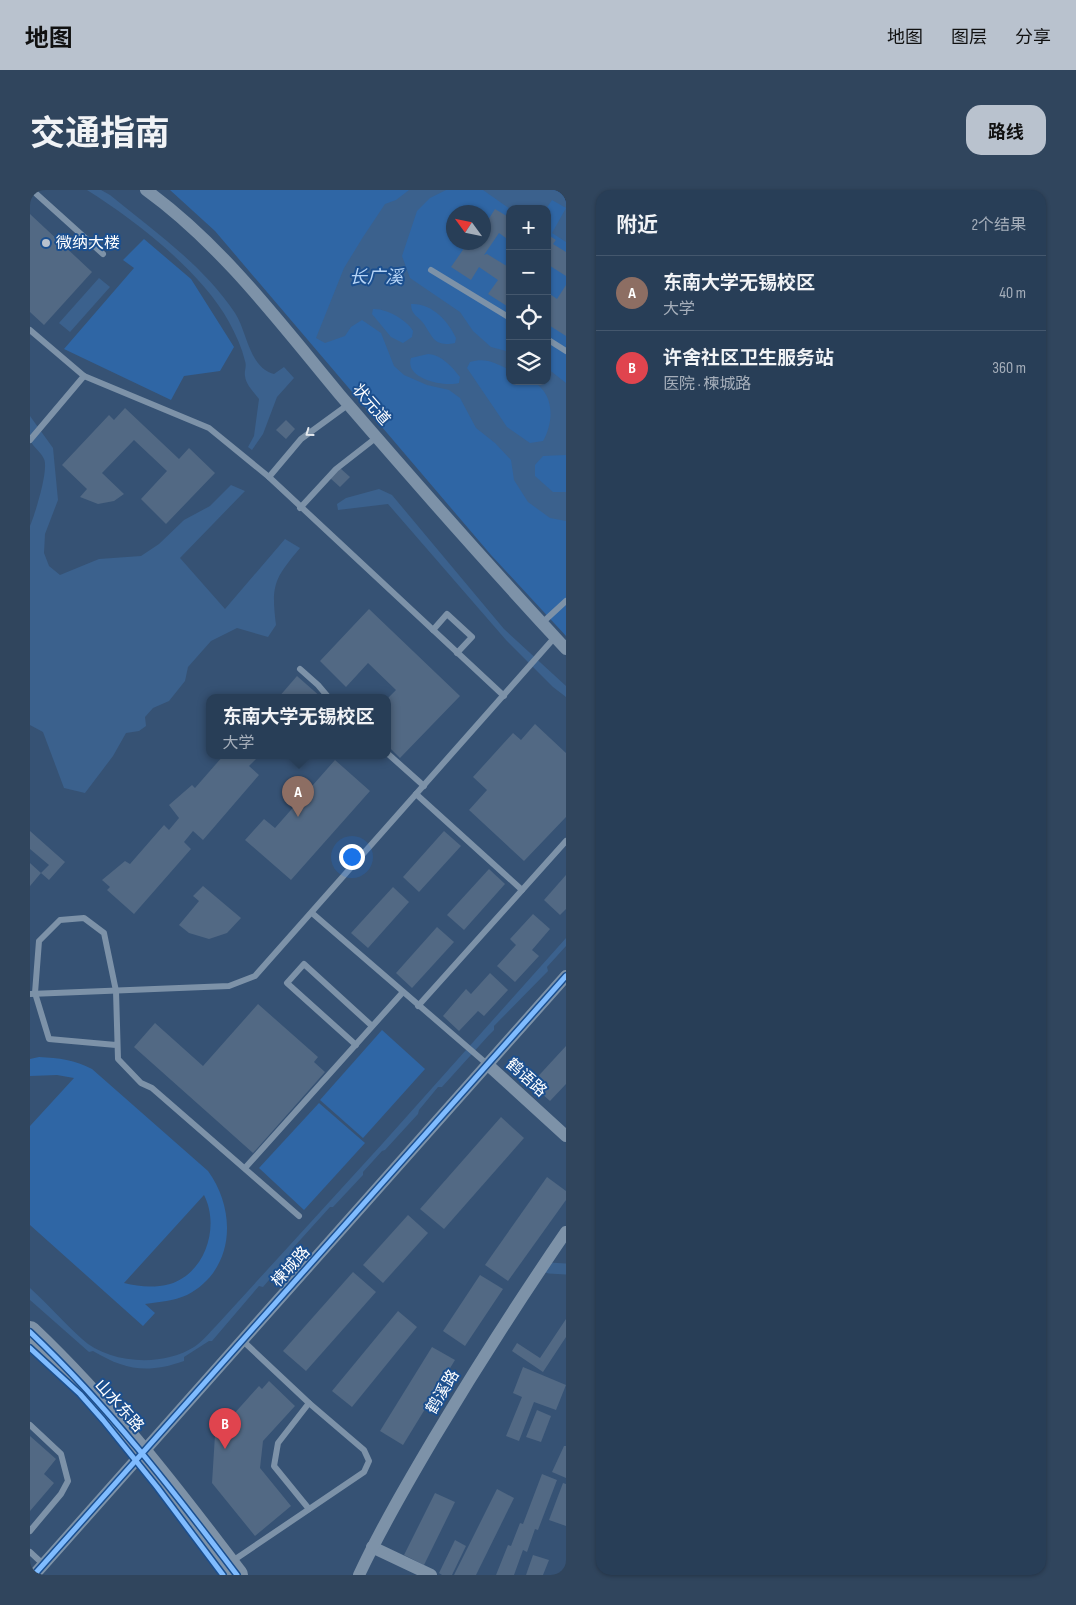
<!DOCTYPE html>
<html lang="zh">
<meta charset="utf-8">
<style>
:root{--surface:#283e57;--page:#30455d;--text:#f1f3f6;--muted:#a5aeba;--line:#44576d;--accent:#b9c2ce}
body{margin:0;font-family:"Sofia Sans Condensed","Noto Sans SC",sans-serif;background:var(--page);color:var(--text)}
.controls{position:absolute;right:15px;top:15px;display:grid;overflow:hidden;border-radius:10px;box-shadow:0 1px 4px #0004}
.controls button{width:45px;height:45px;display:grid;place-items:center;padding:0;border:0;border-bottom:1px solid var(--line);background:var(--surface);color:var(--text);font:25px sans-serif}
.compass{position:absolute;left:416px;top:15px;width:45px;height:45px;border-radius:50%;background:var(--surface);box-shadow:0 1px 4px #0004;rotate:303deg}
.you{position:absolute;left:321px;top:666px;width:18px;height:18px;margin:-12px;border:4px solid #fff;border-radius:50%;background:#1a73e8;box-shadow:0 0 0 8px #1a73e833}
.badge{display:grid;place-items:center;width:32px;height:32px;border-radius:50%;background:var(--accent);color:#fff;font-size:16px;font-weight:700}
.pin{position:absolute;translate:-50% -41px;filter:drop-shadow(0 1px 2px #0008)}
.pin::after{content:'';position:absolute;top:26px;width:18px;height:15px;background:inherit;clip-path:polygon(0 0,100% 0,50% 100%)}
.popup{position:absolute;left:176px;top:504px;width:185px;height:65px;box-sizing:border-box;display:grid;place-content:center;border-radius:10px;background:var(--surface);filter:drop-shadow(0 1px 4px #0005);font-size:16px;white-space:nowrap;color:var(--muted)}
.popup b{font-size:19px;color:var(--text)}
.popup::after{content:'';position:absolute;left:50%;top:100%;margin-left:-10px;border:10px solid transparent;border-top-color:var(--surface)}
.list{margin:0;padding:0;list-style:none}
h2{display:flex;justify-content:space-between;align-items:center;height:65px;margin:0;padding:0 20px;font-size:21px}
h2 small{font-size:16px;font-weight:400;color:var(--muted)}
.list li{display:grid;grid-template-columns:32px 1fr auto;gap:15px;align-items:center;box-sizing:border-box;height:75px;padding:0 20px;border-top:1px solid var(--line)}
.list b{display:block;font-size:19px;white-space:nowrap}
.list p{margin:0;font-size:16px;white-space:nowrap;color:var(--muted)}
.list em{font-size:16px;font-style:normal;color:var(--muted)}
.icon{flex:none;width:28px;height:28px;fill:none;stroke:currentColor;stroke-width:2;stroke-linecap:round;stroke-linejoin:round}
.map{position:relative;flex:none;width:536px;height:1385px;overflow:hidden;border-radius:15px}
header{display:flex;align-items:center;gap:30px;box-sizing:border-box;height:70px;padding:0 25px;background:var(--accent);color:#111}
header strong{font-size:24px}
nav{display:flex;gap:28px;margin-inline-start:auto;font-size:18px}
.intro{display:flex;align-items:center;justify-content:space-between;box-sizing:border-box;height:120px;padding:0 30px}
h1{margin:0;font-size:35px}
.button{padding:12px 22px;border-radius:15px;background:var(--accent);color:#111;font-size:18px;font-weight:700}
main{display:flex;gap:30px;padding:0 30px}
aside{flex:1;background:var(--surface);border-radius:15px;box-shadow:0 1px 4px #0004}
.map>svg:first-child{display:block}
.green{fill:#2f66a5;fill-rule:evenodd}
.water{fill:#3b618d;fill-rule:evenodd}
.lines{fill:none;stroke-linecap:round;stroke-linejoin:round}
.canal{stroke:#3b618d;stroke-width:11}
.building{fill:#526984}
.lane{stroke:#7d92a8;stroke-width:6}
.street{stroke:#7d92a8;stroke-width:12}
.highway{stroke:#7e92a7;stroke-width:22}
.cycleway-casing{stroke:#1b4f8f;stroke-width:8}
.cycleway{stroke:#80bcff;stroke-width:5}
.oneway{stroke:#e5e9ee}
.poi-dot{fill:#b9c2ce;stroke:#1b4f8f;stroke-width:2}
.labels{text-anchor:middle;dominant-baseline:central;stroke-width:4;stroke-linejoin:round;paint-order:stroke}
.poi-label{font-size:16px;fill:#fff;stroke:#1b4f8f;text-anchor:start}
.street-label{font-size:16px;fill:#fff;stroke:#1b4f8f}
.water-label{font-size:18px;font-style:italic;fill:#b5d3f5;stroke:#1b4f8f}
</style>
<header>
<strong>地图</strong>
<nav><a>地图</a><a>图层</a><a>分享</a></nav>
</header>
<div class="intro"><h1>交通指南</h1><a class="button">路线</a></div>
<main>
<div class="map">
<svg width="536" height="1385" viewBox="0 0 536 1385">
<rect width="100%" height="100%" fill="#365274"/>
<g class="green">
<path d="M140,0H536V446L461,365L185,41ZM480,19H517V191H480ZM423,22H453V52H423Z"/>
<path d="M114,49L161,89L204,157L190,181L154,186L141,210L34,159L104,78L93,70Z"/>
<path d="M352,840L395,879L333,948L290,910Z"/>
<path d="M9,867C29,868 45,870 62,879L178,981C207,1021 205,1080 157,1105C143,1111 130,1112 115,1114L125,1123L113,1136L0,1035V936L44,888L27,885L0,886V869ZM174,1005C190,1036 176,1083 140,1094C124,1098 110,1097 94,1093Z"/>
<path d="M289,913L335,953L274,1020L229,978Z"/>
</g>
<g class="water">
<path d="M57,0H71L80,5C124,41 173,75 205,123C217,141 219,178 244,184L254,177L264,188L247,207L233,244L222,260L218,257L224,246L229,209C224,202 216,195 215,186C214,181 217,176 215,171C212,158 206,145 199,132C172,82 105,30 57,0Z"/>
<path d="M379,0H416L400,8L387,21L372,66L380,88L430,122L443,141L461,157L480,162V180C465,173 456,167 440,172L437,178L477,237L500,253L513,251C524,232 525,203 502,191H517V178L536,193V265L513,266L505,275V286L523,302H536V331L520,328L498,312L484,290L481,270L465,253L446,238L430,208L419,200L397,195L374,185L364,176L351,143L332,130L321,137L315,146L295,153L286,148L314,78L333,47L355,14L366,10ZM381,114C402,113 418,131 426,148L425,153C405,157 403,148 394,134C388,126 381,125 381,114ZM343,119C356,118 377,130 383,141L382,147L373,153L361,147L342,124ZM398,164C412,165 422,177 430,187L429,193C414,197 374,189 381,168Z"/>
<path d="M453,0H536V52L522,43L536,18L522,10L516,19H480Z"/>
<path d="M69,88L80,97L40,142L29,133Z"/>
<path d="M0,226L23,258L28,310L15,344L14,363L19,376L30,385L69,369L111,366L129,354L154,330L180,316L201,295L215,301L150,368L195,419L255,349L270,358C244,389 241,395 246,435L238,447L207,438L181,451L158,477L155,491L139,511L123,518L115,527L116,536L109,541L96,543L83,566L55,603L34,598L13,542L0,535V336C5,324 19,280 14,269C11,262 3,257 0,250C0,244 0,233 0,226Z"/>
<path d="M349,299L362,305L474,439L536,496V507L523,497L476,450L358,314L308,320L307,314L316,308Z"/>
<path d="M536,748V756L517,777L518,781L464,836V840L459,845L412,897H408L389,920L388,924L355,960L352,961L333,982V985L303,1017H300L262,1059L263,1062L233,1097L229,1096L182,1151H179L154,1167V1171C117,1184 95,1180 63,1161L59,1162L0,1110V1098C18,1114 34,1133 52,1149C79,1174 133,1177 164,1157C172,1152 179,1143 186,1136L353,953Z"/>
</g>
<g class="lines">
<path class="canal" d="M519,1078L536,1079"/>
</g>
<g class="building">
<path d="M465,19L480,28V51L469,43L454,65L457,64L480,78V118L458,104L468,90L449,77L441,90L421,77L437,54L441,57L444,52H453V38Z"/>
<path d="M0,24L62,82L14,135L0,122Z"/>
<path d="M517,44L526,50L523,54L536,62V86L517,74Z"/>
<path d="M536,95V146L517,134V102L527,109Z"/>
<path d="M95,218L149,269L159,258L185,283L136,334L111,309L137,281L104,250L72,283L94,304L84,311L68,314L50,307L57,299L32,275L79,225L84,230Z"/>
<path d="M256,230L265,239L256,249L246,240Z"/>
<path d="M310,278L320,287L310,297L300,288Z"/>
<path d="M339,419L430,506L370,568L357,555V509L366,500L338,473L316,497L290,471Z"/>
<path d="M267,486L292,508H248Z"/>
<path d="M505,534L536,563V627L494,671L439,620L457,600L443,587L483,543L491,550Z"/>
<path d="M193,566H229L219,576L229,585L173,650L163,641L154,652L161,659L104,724L77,700L80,697L72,690L95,671L100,674L134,635L139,640L149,628L139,615L162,595L165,598Z"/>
<path d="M305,570L340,601L261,690L215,650L234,629L245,638Z"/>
<path d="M0,641L35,672L19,690L11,683L19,675L0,659Z"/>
<path d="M414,641L431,656L389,702L373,687Z"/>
<path d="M0,673L11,683L0,696Z"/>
<path d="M459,679L475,694L434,740L417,725Z"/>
<path d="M536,685V719L530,725L514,710Z"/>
<path d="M173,696L211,728L197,743L179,749L159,743L149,735L169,711L163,706Z"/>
<path d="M363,697L379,712L338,758L321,743Z"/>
<path d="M503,724L520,739L502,760L509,766L485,792L467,776L486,755L480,749Z"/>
<path d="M407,737L424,752L382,798L366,783Z"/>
<path d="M460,783L478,800L454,826L448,821L429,841L413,826L436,799L441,804Z"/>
<path d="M228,814L288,867L284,872L295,882L223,963L104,857L125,833L173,876Z"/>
<path d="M536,856V894L520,911L501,894Z"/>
<path d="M471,927L494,948L414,1039L390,1019Z"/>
<path d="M517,987L536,1001V1010L478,1091L455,1075Z"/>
<path d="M378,1025L398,1043L353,1093L333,1075Z"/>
<path d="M323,1082L346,1102L276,1181L253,1161Z"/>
<path d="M450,1085L473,1099L435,1156L413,1141Z"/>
<path d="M368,1121L387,1137L322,1217L302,1201Z"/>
<path d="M536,1129V1147L513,1182L482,1161L487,1153L510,1168Z"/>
<path d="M402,1157L425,1170L373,1255L350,1241Z"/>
<path d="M493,1177L536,1195L526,1220L504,1212L489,1251L476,1246L492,1207L483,1203Z"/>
<path d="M239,1191L265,1216L233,1251L230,1278L261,1316L225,1346L182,1293L185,1245L229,1196L232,1199Z"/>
<path d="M507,1220L521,1226L511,1252L496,1247Z"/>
<path d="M0,1246L26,1269L14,1284L24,1293L0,1321Z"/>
<path d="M534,1256H536V1288L522,1282Z"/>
<path d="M512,1284L527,1290L508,1340L505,1339L497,1362L493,1360L484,1385H466L478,1355L481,1356L490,1333L493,1334Z"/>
<path d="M533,1293L536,1294V1336L519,1330Z"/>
<path d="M467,1299L484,1308L446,1385H424Z"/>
<path d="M405,1303L425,1312L394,1375L374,1365Z"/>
<path d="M425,1350L436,1356L422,1385H412L409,1383Z"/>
<path d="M503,1365L519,1370L513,1385H496Z"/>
</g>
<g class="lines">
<g class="lane">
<path d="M2,0L73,64"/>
<path d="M401,80L480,128"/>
<path d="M0,140L54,186L179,238L239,287L474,506"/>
<path d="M517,149L536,161"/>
<path d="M0,250L54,186"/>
<path d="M239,287L271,249L319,214"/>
<path d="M270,318L306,279L347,247"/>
<path d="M512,433L536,411"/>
<path d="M403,440L417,424L442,447L427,463"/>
<path d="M270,479L288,495L299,508"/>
<path d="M357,563L394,596"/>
<path d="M386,604L492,700"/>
<path d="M282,723L457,874"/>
<path d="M0,804L199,796L225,786L525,447"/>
<path d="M388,816L536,651"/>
<path d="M86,855L19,849L5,803L9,751L30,730L54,728L74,743L86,801L88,869L111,893L122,898L269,1026"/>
<path d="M326,855L257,793L274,774L342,836"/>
<path d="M215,978L373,802"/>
<path d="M279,1213L248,1253L244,1276L279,1319"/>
<path d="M0,1235L31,1264L38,1291L31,1304L0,1341"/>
<path d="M0,1362L13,1374"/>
<path d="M201,1372L334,1282L339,1271L334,1260L279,1213L212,1150"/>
</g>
<g class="street">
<path d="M116,0C192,55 250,133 310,205C384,291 459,376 536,459"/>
<path d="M457,874L536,946"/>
<path d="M342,1357L401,1385"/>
<path d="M4,1385L536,786"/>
<path d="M329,1385C351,1338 378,1292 404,1248C446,1178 490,1109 536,1042"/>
</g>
<path class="highway" d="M0,1142C78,1216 142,1299 207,1385"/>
<g class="cycleway-casing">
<g id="cycleway">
<path d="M0,1142C78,1216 142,1299 207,1385"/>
<path d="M0,1158L50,1204L73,1230L127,1297L193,1385"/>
<path d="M4,1385L536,786"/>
</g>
</g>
<use href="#cycleway" class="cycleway"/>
</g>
<defs><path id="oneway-chevron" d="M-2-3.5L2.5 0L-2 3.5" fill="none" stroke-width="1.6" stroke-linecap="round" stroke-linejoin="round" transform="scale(1.25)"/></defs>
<use class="oneway" href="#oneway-chevron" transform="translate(279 243) rotate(144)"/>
<circle class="poi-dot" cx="16" cy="53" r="5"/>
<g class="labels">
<g class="poi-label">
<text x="26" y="53">微纳大楼</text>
</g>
<g class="street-label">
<text transform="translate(341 215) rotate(49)">状元道</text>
<text transform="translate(496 888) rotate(42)">鹤语路</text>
<text transform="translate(261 1077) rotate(-48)">楝城路</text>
<text transform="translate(413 1202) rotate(-59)">鹤溪路</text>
<text transform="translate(89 1216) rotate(48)">山水东路</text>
</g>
<g class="water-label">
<text x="346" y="87">长广溪</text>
</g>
</g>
</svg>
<div class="controls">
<button>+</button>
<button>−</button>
<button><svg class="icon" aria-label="locate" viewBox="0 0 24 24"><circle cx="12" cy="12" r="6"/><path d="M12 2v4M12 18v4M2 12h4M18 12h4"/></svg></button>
<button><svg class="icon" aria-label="layers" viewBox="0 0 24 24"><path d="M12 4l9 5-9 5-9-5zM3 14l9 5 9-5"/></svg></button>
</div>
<svg class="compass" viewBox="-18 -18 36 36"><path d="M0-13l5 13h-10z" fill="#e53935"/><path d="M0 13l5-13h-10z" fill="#a5aeba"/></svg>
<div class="you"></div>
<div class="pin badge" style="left:268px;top:627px;background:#8d6e63">A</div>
<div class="popup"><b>东南大学无锡校区</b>大学</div>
<div class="pin badge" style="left:195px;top:1259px;background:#e0444e">B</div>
</div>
<aside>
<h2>附近<small>2个结果</small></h2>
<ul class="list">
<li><span class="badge" style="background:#8d6e63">A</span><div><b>东南大学无锡校区</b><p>大学</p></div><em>40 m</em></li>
<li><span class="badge" style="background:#e0444e">B</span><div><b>许舍社区卫生服务站</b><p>医院 · 楝城路</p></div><em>360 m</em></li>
</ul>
</aside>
</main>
